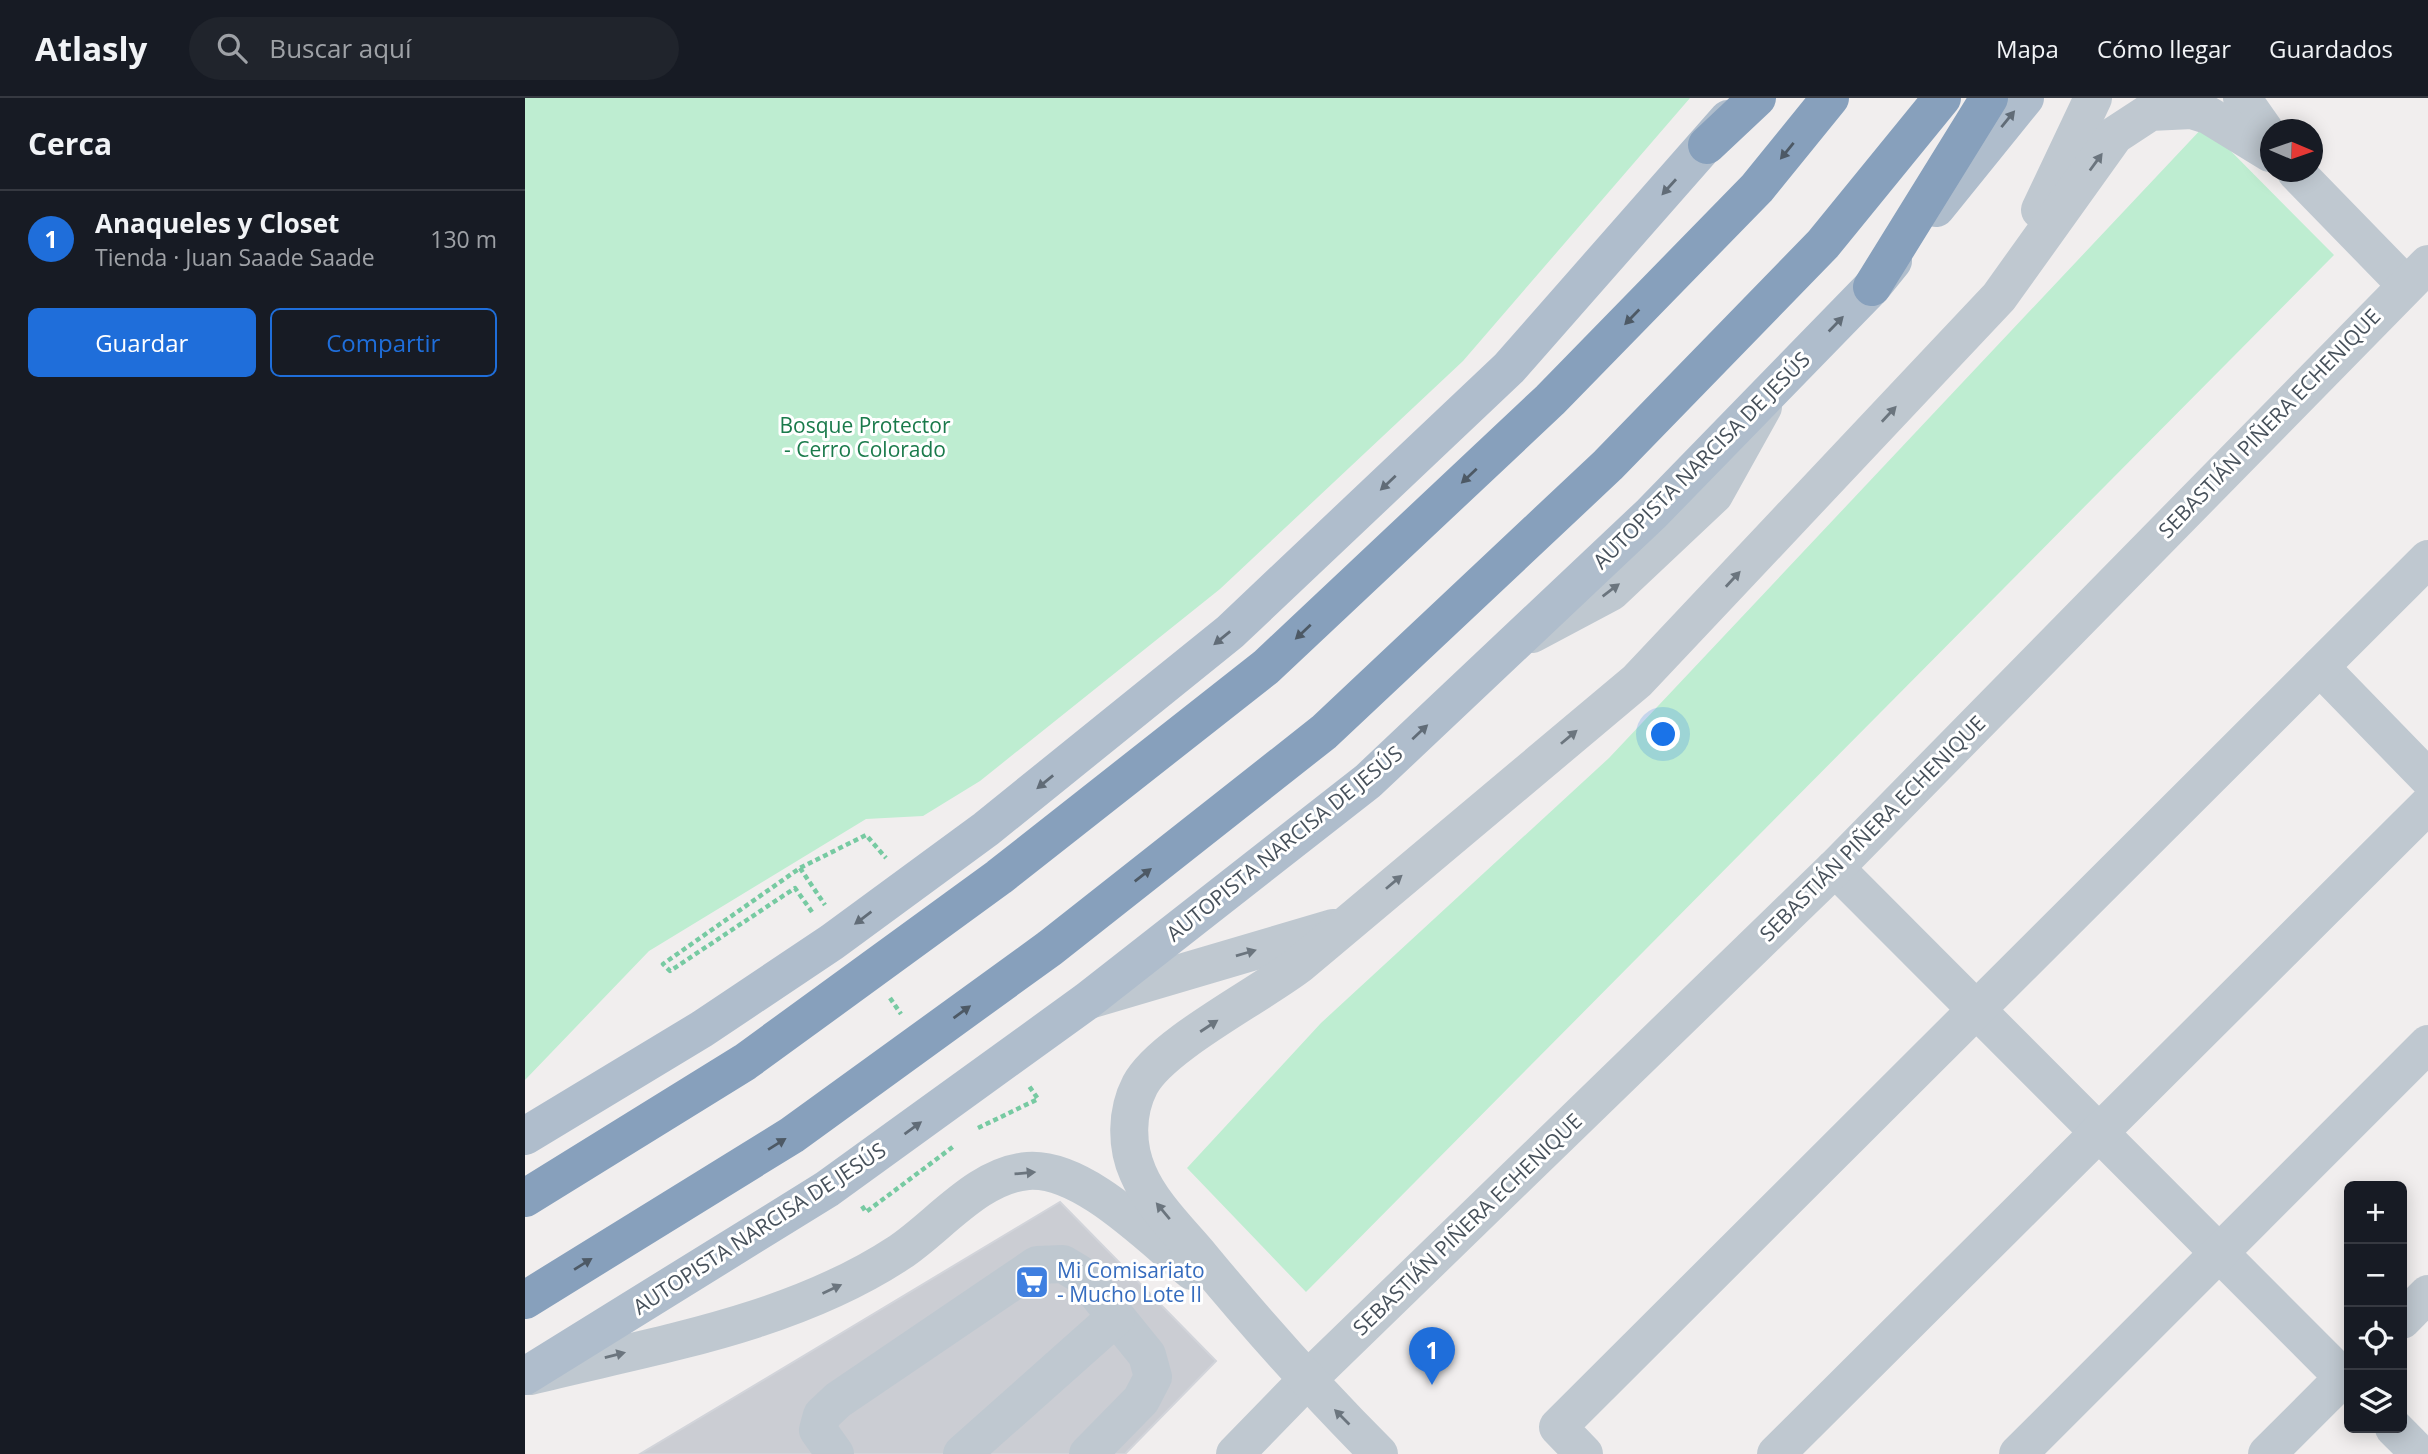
<!DOCTYPE html>
<html lang="es">
<meta charset="utf-8">
<style>
:root{--surface:#171b24;--page:#20242c;--text:#f1f3f6;--muted:#9ea1a6;--line:#363941;--accent:#1f6eda}
body{margin:0;font-family:"Open Sans",sans-serif;background:var(--page);color:var(--text)}
.controls{position:absolute;right:21px;bottom:21px;display:grid;overflow:hidden;border-radius:10px;box-shadow:0 4px 18px #0003}
.controls button{width:63px;height:63px;display:grid;place-items:center;padding:0;border:0;border-bottom:2px solid var(--line);background:var(--surface);color:var(--text);font:35px sans-serif}
.compass{position:absolute;left:1735px;top:21px;width:63px;height:63px;border-radius:50%;background:var(--surface);box-shadow:0 4px 18px #0003;rotate:92deg}
.you{position:absolute;left:1139px;top:637px;width:24px;height:24px;margin:-18px;border:5px solid #fff;border-radius:50%;background:#1a73e8;box-shadow:0 0 0 10px #1a73e833}
.badge{display:grid;place-items:center;width:46px;height:46px;border-radius:50%;background:var(--accent);color:#fff;font-size:23px;font-weight:700}
.pin{position:absolute;translate:-50% -58px;filter:drop-shadow(0 2px 4px #0008)}
.pin::after{content:'';position:absolute;top:37px;width:24px;height:21px;background:inherit;clip-path:polygon(0 0,100% 0,50% 100%)}
.list{margin:0;padding:0;list-style:none}
h2{display:flex;justify-content:space-between;align-items:center;height:91px;margin:0;padding:0 28px;font-size:30px}
h2 small{font-size:23px;font-weight:400;color:var(--muted)}
.list li{display:grid;grid-template-columns:46px 1fr auto;gap:21px;align-items:center;box-sizing:border-box;height:98px;padding:0 28px;border-top:2px solid var(--line)}
.list b{display:block;font-size:26px;white-space:nowrap}
.list p{margin:0;font-size:23px;white-space:nowrap;color:var(--muted)}
.list em{font-size:23px;font-style:normal;color:var(--muted)}
.actions{display:flex;gap:14px;padding:21px 28px}
.actions a{flex:1;padding:16px 0;border:2px solid var(--accent);border-radius:10px;text-align:center;font-size:24px;color:var(--accent)}
.actions .main{background:var(--accent);color:#fff}
.icon{flex:none;width:38px;height:38px;fill:none;stroke:currentColor;stroke-width:2;stroke-linecap:round;stroke-linejoin:round}
.map{position:relative;flex:none;width:1903px;height:1356px;overflow:hidden}
header{display:flex;align-items:center;gap:42px;box-sizing:border-box;height:98px;padding:0 35px;background:var(--surface);border-bottom:2px solid var(--line)}
header strong{font-size:33px}
nav{display:flex;gap:38px;margin-inline-start:auto;font-size:24px}
.search{width:490px;height:63px;background:var(--page);display:flex;align-items:center;gap:18px;box-sizing:border-box;padding:0 24px;border-radius:38px;color:var(--muted);font-size:26px}
main{display:flex}
aside{flex:1;background:var(--surface)}
.map>svg:first-child{display:block}
.green{fill:#beedd1}
.building{fill:#cbcdd3;stroke:#d2d4da;stroke-width:2}
.lines{fill:none;stroke-linecap:round;stroke-linejoin:round}
.path{stroke:#77caa2;stroke-width:4.5;stroke-dasharray:5 3.5;stroke-linecap:butt}
.minor{stroke:#bfc8d0;stroke-width:38}
.major{stroke:#afbdcc;stroke-width:38}
.highway{stroke:#87a0bc;stroke-width:38}
.oneway{fill:#616c77}
.oneway2{fill:#4d5965}
.oneway3{fill:#6b757e}
.labels{text-anchor:middle;dominant-baseline:central;stroke-width:6;stroke-linejoin:round;paint-order:stroke}
.street-label{font-size:21px;fill:#47515b;stroke:#fff}
.park-label{font-size:21px;fill:#1a7a4b;stroke:#fff}
.shop-label{font-size:21px;fill:#366cbe;stroke:#fff;text-anchor:start}
</style>
<header>
<strong>Atlasly</strong>
<div class="search"><svg class="icon" aria-label="search" viewBox="0 0 24 24"><circle cx="10" cy="10" r="6"/><path d="M15 15l6 6"/></svg>Buscar aquí</div>
<nav><a>Mapa</a><a>Cómo llegar</a><a>Guardados</a></nav>
</header>
<main>
<aside>
<h2>Cerca<small></small></h2>
<ul class="list">
<li><span class="badge">1</span><div><b>Anaqueles y Closet</b><p>Tienda · Juan Saade Saade</p></div><em>130 m</em></li>
</ul>
<div class="actions"><a class="main">Guardar</a><a>Compartir</a></div>
</aside>
<div class="map">
<svg width="1903" height="1356" viewBox="0 0 1903 1356">
<rect width="100%" height="100%" fill="#f1eeee"/>
<g class="green">
<path d="M0,0H1165L938,263L695,491L455,683L398,718L341,721L124,853L0,982Z"/>
<path d="M1680,27L1809,157L781,1194L662,1070L796,925L1084,660Z"/>
</g>
<path class="building" d="M535,1104L691,1263L600,1356H115Z"/>
<g class="lines">
<g class="path">
<path d="M275,770L300,807"/>
<path d="M287,814L270,790L145,873L138,866L275,770L341,737L361,760"/>
<path d="M365,900L376,916"/>
<path d="M453,1030L513,1001L504,988"/>
<path d="M337,1108L341,1114L429,1048"/>
</g>
<g class="minor">
<path d="M1717,0L1745,40"/>
<path d="M1771,74L1880,186"/>
<path d="M1515,112L1568,0"/>
<path d="M1007,536L1086,494L1189,397L1238,309"/>
<path d="M1795,569L1903,680"/>
<path d="M1310,770L1824,1285"/>
<path d="M564,902L808,830"/>
<path d="M1877,1222L1903,1196"/>
<path d="M5,1278C130,1247 266,1226 375,1154C414,1128 453,1077 503,1073C558,1069 625,1139 667,1173"/>
<path d="M1869,1330L1895,1356"/>
<path d="M310,1356L293,1332L297,1317L313,1302L512,1167L538,1166L558,1178L622,1257L628,1279L616,1302L563,1356"/>
<path d="M437,1356L591,1219"/>
<path d="M710,1356L781,1283L1310,770L1903,166"/>
<path d="M854,1356C791,1293 733,1228 676,1159C654,1133 626,1106 613,1075C601,1048 601,1014 615,987C636,947 735,897 775,866L1112,583L1474,199L1590,37L1625,14L1667,12L1683,17L1745,55"/>
<path d="M1059,1356L1033,1329L1903,461"/>
<path d="M1251,1356L1903,707"/>
<path d="M1493,1356L1903,946"/>
<path d="M1742,1356L1824,1274"/>
</g>
<g class="major">
<path d="M1411,110L1500,0"/>
<path d="M0,1038L177,931L307,844L461,731L705,534L984,270L1203,21"/>
<path d="M0,1278L302,1091L562,903L843,683L1126,416L1347,189L1368,163"/>
</g>
<g class="highway">
<path d="M1182,47L1232,0"/>
<path d="M1347,189L1464,0"/>
<path d="M0,1100L220,964L474,779L741,569L1025,302L1232,90L1305,0"/>
<path d="M0,1202L267,1037L525,850L799,634L1083,367L1298,146L1417,0"/>
</g>
</g>
<defs><path id="oneway-solid" d="M-6-.8H1V-3.2L6.5 0L1 3.2V.8H-6Z" transform="scale(1.75)"/></defs>
<g class="oneway">
<use href="#oneway-solid" transform="translate(1483 21) rotate(-51)"/>
<use href="#oneway-solid" transform="translate(1144 89) rotate(132)"/>
<use href="#oneway-solid" transform="translate(1311 226) rotate(-46)"/>
<use href="#oneway-solid" transform="translate(863 385) rotate(137)"/>
<use href="#oneway-solid" transform="translate(697 540) rotate(141)"/>
<use href="#oneway-solid" transform="translate(895 634) rotate(-43)"/>
<use href="#oneway-solid" transform="translate(520 684) rotate(141)"/>
<use href="#oneway-solid" transform="translate(338 820) rotate(143)"/>
<use href="#oneway-solid" transform="translate(388 1030) rotate(-36)"/>
</g>
<g class="oneway2">
<use href="#oneway-solid" transform="translate(1262 53) rotate(129)"/>
<use href="#oneway-solid" transform="translate(1107 219) rotate(134)"/>
<use href="#oneway-solid" transform="translate(944 378) rotate(137)"/>
<use href="#oneway-solid" transform="translate(778 534) rotate(137)"/>
<use href="#oneway-solid" transform="translate(618 777) rotate(-38)"/>
<use href="#oneway-solid" transform="translate(437 914) rotate(-36)"/>
<use href="#oneway-solid" transform="translate(252 1046) rotate(-32)"/>
<use href="#oneway-solid" transform="translate(58 1166) rotate(-32)"/>
</g>
<g class="oneway3">
<use href="#oneway-solid" transform="translate(1571 64) rotate(-54)"/>
<use href="#oneway-solid" transform="translate(1364 316) rotate(-47)"/>
<use href="#oneway-solid" transform="translate(1208 481) rotate(-47)"/>
<use href="#oneway-solid" transform="translate(1086 492) rotate(-37)"/>
<use href="#oneway-solid" transform="translate(1044 639) rotate(-40)"/>
<use href="#oneway-solid" transform="translate(869 784) rotate(-40)"/>
<use href="#oneway-solid" transform="translate(721 855) rotate(-16)"/>
<use href="#oneway-solid" transform="translate(684 928) rotate(-33)"/>
<use href="#oneway-solid" transform="translate(500 1075) rotate(-5)"/>
<use href="#oneway-solid" transform="translate(638 1113) rotate(-130)"/>
<use href="#oneway-solid" transform="translate(307 1191) rotate(-25)"/>
<use href="#oneway-solid" transform="translate(90 1257) rotate(-14)"/>
<use href="#oneway-solid" transform="translate(817 1319) rotate(-135)"/>
</g>
<defs>
<g id="supermarket-square" transform="scale(1.75)"><rect x="-9" y="-9" width="18" height="18" rx="4" fill="#3f7fe0" stroke="#fff"/><path d="M-6-5.5h2.5l.6 2H6L4.5 2H-2.5L-4.4-4H-6ZM-1.5 3.2a1.3 1.3 0 1 0 .1 0ZM3 3.2a1.3 1.3 0 1 0 .1 0Z" fill="#fff"/></g>
</defs>
<g fill-rule="evenodd">
<use href="#supermarket-square" x="507" y="1184"/>
</g>
<g class="labels">
<g class="street-label">
<text transform="translate(1744 325) rotate(-46)">SEBASTIÁN PIÑERA ECHENIQUE</text>
<text transform="translate(1176 362) rotate(-45)">AUTOPISTA NARCISA DE JESÚS</text>
<text transform="translate(1347 730) rotate(-45)">SEBASTIÁN PIÑERA ECHENIQUE</text>
<text transform="translate(759 745) rotate(-39)">AUTOPISTA NARCISA DE JESÚS</text>
<text transform="translate(942 1126) rotate(-44)">SEBASTIÁN PIÑERA ECHENIQUE</text>
<text transform="translate(234 1130) rotate(-33)">AUTOPISTA NARCISA DE JESÚS</text>
</g>
<g class="park-label">
<text x="340" y="327">Bosque Protector<tspan x="340" dy="24">- Cerro Colorado</tspan></text>
</g>
<g class="shop-label">
<text x="532" y="1172">Mi Comisariato<tspan x="532" dy="24">- Mucho Lote II</tspan></text>
</g>
</g>
</svg>
<div class="controls">
<button>+</button>
<button>−</button>
<button><svg class="icon" aria-label="locate" viewBox="0 0 24 24"><circle cx="12" cy="12" r="6"/><path d="M12 2v4M12 18v4M2 12h4M18 12h4"/></svg></button>
<button><svg class="icon" aria-label="layers" viewBox="0 0 24 24"><path d="M12 4l9 5-9 5-9-5zM3 14l9 5 9-5"/></svg></button>
</div>
<svg class="compass" viewBox="-18 -18 36 36"><path d="M0-13l5 13h-10z" fill="#e53935"/><path d="M0 13l5-13h-10z" fill="#9ea1a6"/></svg>
<div class="you"></div>
<div class="pin badge" style="left:907px;top:1287px">1</div>
</div>
</main>
